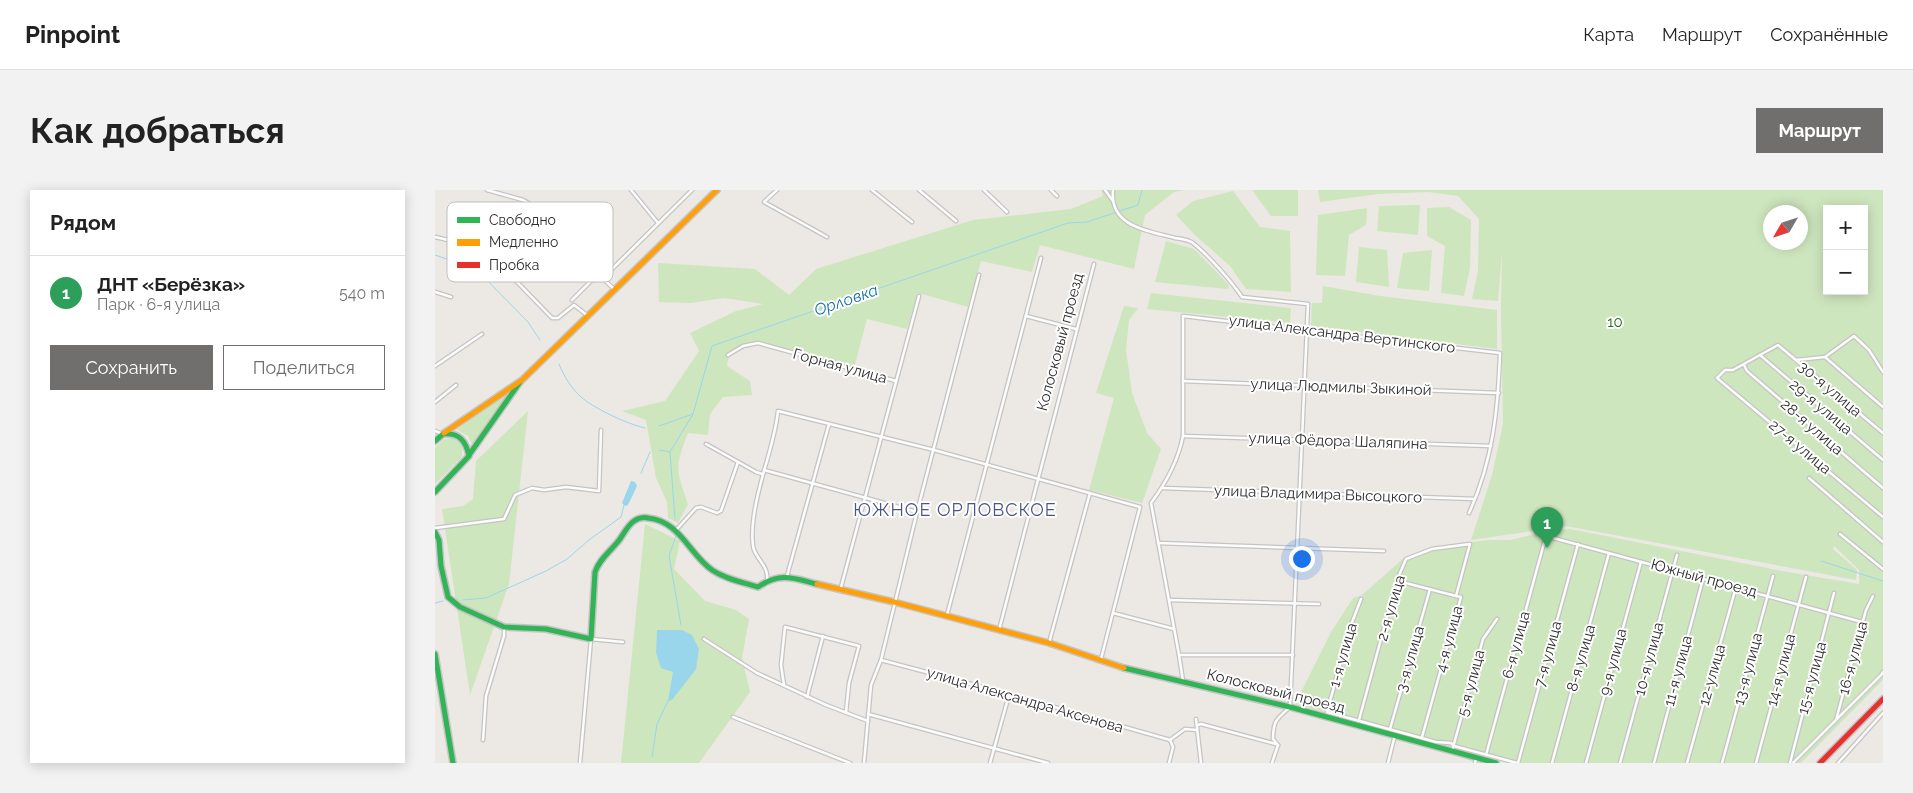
<!DOCTYPE html>
<html lang="ru">
<meta charset="utf-8">
<style>
:root{--surface:#fff;--page:#f2f2f2;--text:#222;--muted:#767676;--line:#e0e0e0;--accent:#706f6e}
body{margin:0;font-family:Raleway,sans-serif;background:var(--page);color:var(--text)}
.controls{position:absolute;right:15px;top:15px;display:grid;overflow:hidden;border-radius:0px;box-shadow:0 2px 12px #0003}
.controls button{width:45px;height:45px;display:grid;place-items:center;padding:0;border:0;border-bottom:1px solid var(--line);background:var(--surface);color:var(--text);font:25px sans-serif}
.compass{position:absolute;left:1328px;top:15px;width:45px;height:45px;border-radius:50%;background:var(--surface);box-shadow:0 2px 12px #0003;rotate:231deg}
.you{position:absolute;left:866px;top:368px;width:18px;height:18px;margin:-12px;border:4px solid #fff;border-radius:50%;background:#1a73e8;box-shadow:0 0 0 8px #1a73e833}
.badge{display:grid;place-items:center;width:32px;height:32px;border-radius:50%;background:var(--accent);color:#fff;font-size:16px;font-weight:700}
.pin{position:absolute;translate:-50% -41px;filter:drop-shadow(0 1px 2px #0008)}
.pin::after{content:'';position:absolute;top:26px;width:18px;height:15px;background:inherit;clip-path:polygon(0 0,100% 0,50% 100%)}
.list{margin:0;padding:0;list-style:none}
h2{display:flex;justify-content:space-between;align-items:center;height:65px;margin:0;padding:0 20px;font-size:21px}
h2 small{font-size:16px;font-weight:400;color:var(--muted)}
.list li{display:grid;grid-template-columns:32px 1fr auto;gap:15px;align-items:center;box-sizing:border-box;height:75px;padding:0 20px;border-top:1px solid var(--line)}
.list b{display:block;font-size:19px;white-space:nowrap}
.list p{margin:0;font-size:16px;white-space:nowrap;color:var(--muted)}
.list em{font-size:16px;font-style:normal;color:var(--muted)}
.actions{display:flex;gap:10px;padding:15px 20px}
.actions a{flex:1;padding:11px 0;border:1px solid var(--accent);border-radius:0px;text-align:center;font-size:18px;color:var(--accent)}
.actions .main{background:var(--accent);color:#fff}
.map{position:relative;flex:none;width:1448px;height:573px;overflow:hidden;border-radius:0px}
header{display:flex;align-items:center;gap:30px;box-sizing:border-box;height:70px;padding:0 25px;background:var(--surface);border-bottom:1px solid var(--line)}
header strong{font-size:24px}
nav{display:flex;gap:28px;margin-inline-start:auto;font-size:18px}
.intro{display:flex;align-items:center;justify-content:space-between;box-sizing:border-box;height:120px;padding:0 30px}
h1{margin:0;font-size:35px}
.button{padding:12px 22px;border-radius:0px;background:var(--accent);color:#fff;font-size:18px;font-weight:700}
main{display:flex;gap:30px;padding:0 30px}
aside{flex:1;background:var(--surface);border-radius:0px;box-shadow:0 2px 12px #0003}
.map>svg:first-child{display:block}
.green{fill:#cee6be;fill-rule:evenodd}
.water{fill:#99d6ec}
.lines{fill:none;stroke-linecap:round;stroke-linejoin:round}
.stream{stroke:#99d6ec;stroke-width:1}
.street-casing{stroke:#c5c4c5;stroke-width:5}
.fast-casing{stroke:#c5c4c5;stroke-width:8}
.slow-casing{stroke:#c5c4c5;stroke-width:8}
.jam-casing{stroke:#c5c4c5;stroke-width:8}
.street{stroke:#fcfcfb;stroke-width:2.5}
.fast{stroke:#30b455;stroke-width:5}
.slow{stroke:#ff9f0a;stroke-width:5}
.jam{stroke:#e5322d;stroke-width:5}
.labels{text-anchor:middle;dominant-baseline:central;stroke-width:4;stroke-linejoin:round;paint-order:stroke}
.park-label{font-size:15px;fill:#2c6e1b;stroke:#fff}
.street-label{font-size:15px;fill:#2e2e2e;stroke:#fff}
.water-label{font-size:16px;font-style:italic;fill:#0d6fa3;stroke:#fff}
.quarter-label{font-size:18px;letter-spacing:1px;fill:#4d5680;stroke:#fff}
.key{fill:#fff;stroke:#c0c0c0;stroke-width:1}
.key-label{font-size:14px;fill:#2e2e2e}
</style>
<header>
<strong>Pinpoint</strong>
<nav><a>Карта</a><a>Маршрут</a><a>Сохранённые</a></nav>
</header>
<div class="intro"><h1>Как добраться</h1><a class="button">Маршрут</a></div>
<main>
<aside>
<h2>Рядом<small></small></h2>
<ul class="list">
<li><span class="badge" style="background:#2e9e5b">1</span><div><b>ДНТ «Берёзка»</b><p>Парк · 6-я улица</p></div><em>540 m</em></li>
</ul>
<div class="actions"><a class="main">Сохранить</a><a>Поделиться</a></div>
</aside>
<div class="map">
<svg width="1448" height="573" viewBox="0 0 1448 573">
<rect width="100%" height="100%" fill="#ece8e4"/>
<g class="green">
<path d="M666,0H750L739,2L710,25L699,79L605,55L597,82L546,71L533,117L483,103L472,139L432,129L419,178L322,152L307,155L294,165L292,176L315,191L317,205L288,207L275,224L273,245L253,243C239,279 241,279 253,314L243,333L233,328L232,312L221,288L211,230L187,221L230,211L264,161L255,143L301,121L328,114L289,108L255,113L224,112L223,73L320,79L354,105L381,79L538,30L636,19L668,6Z"/>
<path d="M817,0H863V26H836Z"/>
<path d="M883,0H1448V490L1366,573H1086L860,514L896,442L918,408L927,405L969,368L997,357L1053,350H1075L1114,341L1135,339L1347,381L1424,394V380L1399,356L1398,359L1422,380L1421,390L1131,336L1036,350L1057,285L1068,234L1066,117L1067,63L1063,111L1037,109L1043,81L1044,29L1023,6L993,2L943,4L885,12ZM1392,19H1429V101H1392ZM1336,22H1366V52H1336Z"/>
<path d="M798,1L825,37L855,41L856,102L811,99L795,76L760,45L741,25L758,11Z"/>
<path d="M985,15L983,45L942,41L944,16Z"/>
<path d="M1014,17L1036,30L1035,78L1029,106L1006,103L1010,56L992,46V18Z"/>
<path d="M932,18L931,35L914,45L910,86L881,85L883,25Z"/>
<path d="M731,51L759,59L794,95L793,99L720,92Z"/>
<path d="M924,57L952,60L954,97L921,92Z"/>
<path d="M997,60L994,101L962,98L968,63Z"/>
<path d="M888,96L945,106L1062,120V159L876,136L877,113H887Z"/>
<path d="M716,103L856,118L855,133L712,119Z"/>
<path d="M689,116L703,118L694,130L691,160L697,203L712,243L726,259L707,313L654,300L679,208L661,203Z"/>
<path d="M81,195L37,254L33,246L22,240Z"/>
<path d="M93,221L74,394L35,505L7,319L28,316L38,309L41,271Z"/>
<path d="M18,247L27,255V267L0,294V258L8,250Z"/>
<path d="M210,334L245,351L239,379L270,411L301,420L314,429L307,468L315,502L264,573H186Z"/>
</g>
<g class="water">
<path d="M196,291L200,292L202,296L193,315L190,316L187,313Z"/>
<path d="M222,440H247L257,445L264,459L261,479L237,510L233,511L238,482L226,478L221,463Z"/>
</g>
<g class="lines">
<g class="stream">
<path d="M0,65L41,79L93,132L105,150"/>
<path d="M124,174C129,186 136,198 146,207C160,219 192,234 210,238"/>
<path d="M224,236L258,224"/>
<path d="M224,260L235,262"/>
<path d="M206,283L215,262"/>
<path d="M240,329L235,262L258,224L277,156L633,33L652,32L703,15L707,0"/>
<path d="M240,341L241,346L234,366L246,435"/>
<path d="M1386,371L1448,391"/>
<path d="M28,410L51,408L111,381L132,369L154,350L186,327L189,315"/>
<path d="M0,413L8,411"/>
<path d="M217,567L222,534L234,509"/>
</g>
<g class="street-casing">
<g id="street">
<path d="M52,0L88,10L99,16L141,63L180,100"/>
<path d="M196,0L223,33"/>
<path d="M342,0L329,12L392,47"/>
<path d="M437,0L477,32"/>
<path d="M484,0L521,31"/>
<path d="M549,0L572,22"/>
<path d="M616,0L622,6"/>
<path d="M670,0L678,11"/>
<path d="M678,0C674,37 714,41 740,48C746,49 754,50 758,53C773,65 797,92 807,107L873,114L855,517C842,529 838,530 838,549L843,555"/>
<path d="M0,47L47,58L52,61L117,128H123L139,115L153,126"/>
<path d="M0,102L16,107"/>
<path d="M137,110L157,90L167,89L257,0"/>
<path d="M591,126L641,139"/>
<path d="M293,165L308,156L323,153L461,191"/>
<path d="M1325,165L1448,270"/>
<path d="M1390,167L1448,217"/>
<path d="M1361,170L1390,167L1419,146L1434,160L1448,182"/>
<path d="M1309,175L1312,181L1448,298"/>
<path d="M0,176L47,144"/>
<path d="M748,191L1064,203"/>
<path d="M0,212L21,195"/>
<path d="M0,241L8,244"/>
<path d="M1448,243L1343,155L1298,180H1290L1282,188L1448,327"/>
<path d="M748,246L1056,256"/>
<path d="M271,254L321,282L327,284"/>
<path d="M329,280L482,322"/>
<path d="M1374,288L1448,352"/>
<path d="M727,298L1040,309"/>
<path d="M0,338L69,329L80,305L97,298L109,300L131,297L164,301L166,240"/>
<path d="M242,339L261,318L266,317L282,323L286,321L303,272"/>
<path d="M1405,344L1448,379"/>
<path d="M723,353L949,361"/>
<path d="M352,386L394,234"/>
<path d="M332,391C334,377 324,372 319,360C317,354 317,340 318,333C321,295 339,259 343,221L499,260L705,317L666,469"/>
<path d="M963,391L1021,406"/>
<path d="M405,401L484,106"/>
<path d="M926,409L916,435L892,522L1001,552L1016,553L1019,556L1082,573"/>
<path d="M734,410L884,414"/>
<path d="M678,423L739,439"/>
<path d="M512,425L606,68"/>
<path d="M564,440L659,74"/>
<path d="M269,449L322,483L391,515L433,531"/>
<path d="M614,453L655,303"/>
<path d="M744,465H858"/>
<path d="M446,470L574,504L735,550"/>
<path d="M748,491L744,465L716,313C731,293 743,271 748,246V126L1065,163C1063,219 1058,271 1034,323"/>
<path d="M349,495L346,475L350,437L424,456L414,493L411,522"/>
<path d="M372,507L388,446"/>
<path d="M433,524L613,573"/>
<path d="M298,527L415,573"/>
<path d="M761,529L766,573"/>
<path d="M924,530L962,390L971,369L997,359L1035,354L1021,406L1026,407L987,547"/>
<path d="M1401,530L1431,420L1438,406"/>
<path d="M763,535L766,534L841,554"/>
<path d="M955,539L995,399"/>
<path d="M48,550L51,506L69,446V437"/>
<path d="M1017,561L1048,449L1062,429"/>
<path d="M1051,565L1111,346L1427,432"/>
<path d="M145,573L156,449L188,452"/>
<path d="M429,573L436,495L446,470L482,322L544,85"/>
<path d="M555,573L574,505"/>
<path d="M734,573L738,557L735,550L750,539L762,540"/>
<path d="M837,573L843,555"/>
<path d="M953,573L960,545"/>
<path d="M1040,573L1041,568"/>
<path d="M1083,573L1143,354"/>
<path d="M1117,573L1174,363"/>
<path d="M1151,573L1206,372"/>
<path d="M1185,573L1242,365"/>
<path d="M1219,573L1268,389"/>
<path d="M1252,573L1301,397"/>
<path d="M1287,573L1338,386"/>
<path d="M1321,573L1371,387"/>
<path d="M1355,573L1399,403"/>
<path d="M1358,573L1447,484L1448,482"/>
<path d="M1403,573L1448,523"/>
</g>
</g>
<g class="fast-casing">
<g id="fast">
<path d="M0,251L8,244C24,242 31,251 34,266L0,302"/>
<path d="M34,265L85,192"/>
<path d="M0,342L4,350L6,376L13,407L25,417L69,437L111,439L156,449L160,382C165,368 176,361 185,349C189,343 193,335 199,331C203,328 209,327 213,328C245,331 254,364 277,380C290,389 307,392 323,397C345,382 358,388 382,394"/>
<path d="M0,464L18,573"/>
<path d="M689,478L855,517L1061,573"/>
</g>
</g>
<g class="slow-casing">
<g id="slow">
<path d="M9,243L87,190L282,0"/>
<path d="M382,394L459,412L614,453L689,478"/>
</g>
</g>
<g class="jam-casing">
<path id="jam" d="M1385,573L1448,509"/>
</g>
<use href="#street" class="street"/>
<use href="#fast" class="fast"/>
<use href="#slow" class="slow"/>
<use href="#jam" class="jam"/>
</g>
<g class="labels">
<g class="park-label">
<text x="1180" y="132">10</text>
</g>
<g class="street-label">
<text transform="translate(907 144) rotate(7)">улица Александра Вертинского</text>
<text transform="translate(625 152) rotate(-75)">Колосковый проезд</text>
<text transform="translate(405 176) rotate(15)">Горная улица</text>
<text transform="translate(906 197) rotate(2)">улица Людмилы Зыкиной</text>
<text transform="translate(1395 199) rotate(40)">30-я улица</text>
<text transform="translate(1386 217) rotate(40)">29-я улица</text>
<text transform="translate(1377 237) rotate(41)">28-я улица</text>
<text transform="translate(903 251) rotate(2)">улица Фёдора Шаляпина</text>
<text transform="translate(1365 257) rotate(40)">27-я улица</text>
<text transform="translate(883 304) rotate(2)">улица Владимира Высоцкого</text>
<text transform="translate(1269 388) rotate(15)">Южный проезд</text>
<text transform="translate(956 418) rotate(-74)">2-я улица</text>
<text transform="translate(1014 449) rotate(-75)">4-я улица</text>
<text transform="translate(1081 455) rotate(-75)">6-я улица</text>
<text transform="translate(1113 464) rotate(-75)">7-я улица</text>
<text transform="translate(908 465) rotate(-74)">1-я улица</text>
<text transform="translate(1146 468) rotate(-74)">8-я улица</text>
<text transform="translate(1418 468) rotate(-75)">16-я улица</text>
<text transform="translate(975 469) rotate(-74)">3-я улица</text>
<text transform="translate(1214 469) rotate(-75)">10-я улица</text>
<text transform="translate(1178 472) rotate(-75)">9-я улица</text>
<text transform="translate(1313 479) rotate(-75)">13-я улица</text>
<text transform="translate(1346 480) rotate(-75)">14-я улица</text>
<text transform="translate(1243 481) rotate(-75)">11-я улица</text>
<text transform="translate(1277 485) rotate(-74)">12-улица</text>
<text transform="translate(1377 488) rotate(-75)">15-я улица</text>
<text transform="translate(1036 493) rotate(-75)">5-я улица</text>
<text transform="translate(841 501) rotate(14)">Колосковый проезд</text>
<text transform="translate(590 510) rotate(16)">улица Александра Аксенова</text>
</g>
<g class="water-label">
<text transform="translate(411 110) rotate(-19)">Орловка</text>
</g>
<g class="quarter-label">
<text x="520" y="319">ЮЖНОЕ ОРЛОВСКОЕ</text>
</g>
</g>
<rect x="12" y="12" width="166" height="80" rx="8" class="key"/>
<rect x="22" y="27" width="23" height="6" fill="#30b455"/>
<rect x="22" y="49" width="23" height="7" fill="#ff9f0a"/>
<rect x="22" y="72" width="23" height="6" fill="#e5322d"/>
<g class="key-label">
<text x="54" y="35">Свободно</text>
<text x="54" y="57">Медленно</text>
<text x="54" y="80">Пробка</text>
</g>
</svg>
<div class="controls">
<button>+</button>
<button>−</button>
</div>
<svg class="compass" viewBox="-18 -18 36 36"><path d="M0-13l5 13h-10z" fill="#e53935"/><path d="M0 13l5-13h-10z" fill="#767676"/></svg>
<div class="you"></div>
<div class="pin badge" style="left:1112px;top:358px;background:#2e9e5b">1</div>
</div>
</main>
